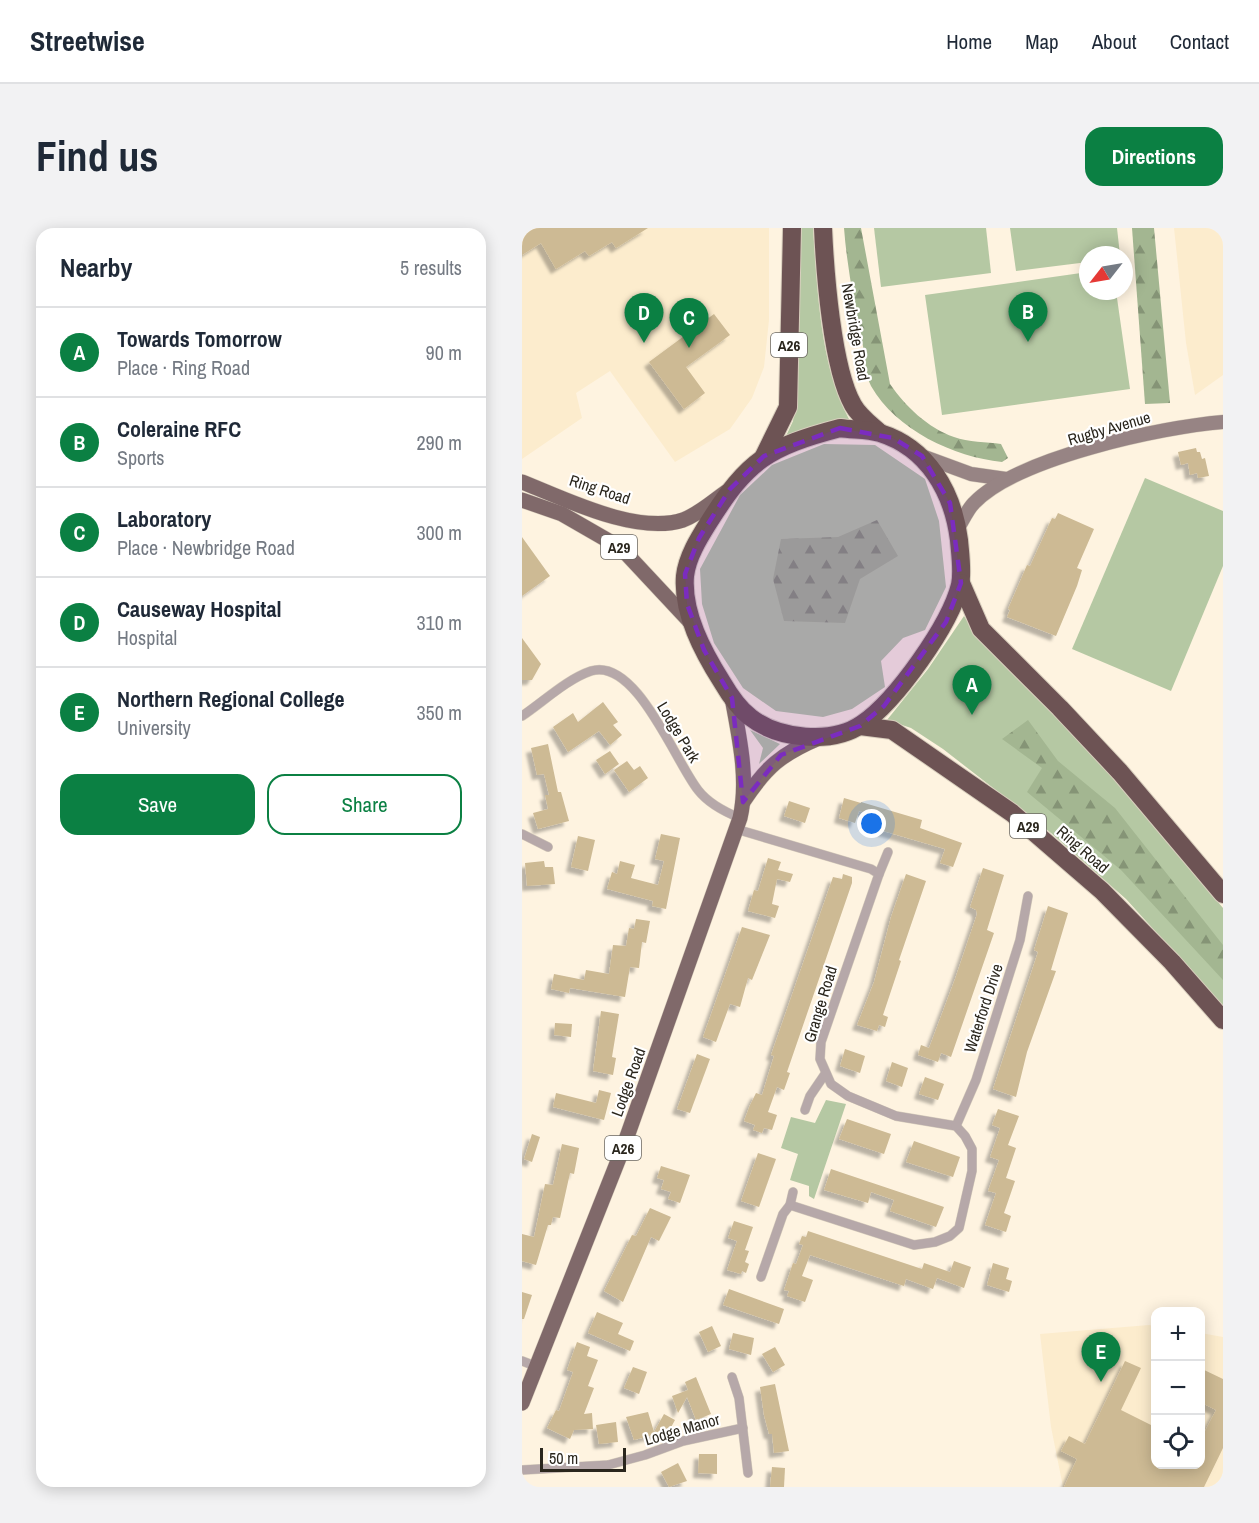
<!DOCTYPE html>
<meta charset="utf-8">
<style>
:root{--surface:#fff;--page:#f2f2f3;--text:#1f2937;--muted:#747a83;--line:#e0e1e3;--accent:#0b8043}
body{margin:0;font-family:"Archivo Narrow",sans-serif;background:var(--page);color:var(--text)}
.controls{position:absolute;right:18px;bottom:18px;display:grid;overflow:hidden;border-radius:12px;box-shadow:0 3px 15px #0003}
.controls button{width:54px;height:54px;display:grid;place-items:center;padding:0;border:0;border-bottom:2px solid var(--line);background:var(--surface);color:var(--text);font:30px sans-serif}
.compass{position:absolute;left:557px;top:18px;width:54px;height:54px;border-radius:50%;background:var(--surface);box-shadow:0 3px 15px #0003;rotate:239deg}
.scale{position:absolute;left:18px;bottom:15px;width:86px;box-sizing:border-box;padding-left:6px;border:3px solid #2a261d;border-top:0;font-size:16px;line-height:21px;white-space:nowrap;color:#2a261d;-webkit-text-stroke:4px #fff;paint-order:stroke}
.you{position:absolute;left:350px;top:596px;width:21px;height:21px;margin:-15px;border:4px solid #fff;border-radius:50%;background:#1a73e8;box-shadow:0 0 0 9px #1a73e833}
.badge{display:grid;place-items:center;width:39px;height:39px;border-radius:50%;background:var(--accent);color:#fff;font-size:20px;font-weight:700}
.pin{position:absolute;translate:-50% -50px;filter:drop-shadow(0 2px 3px #0008)}
.pin::after{content:'';position:absolute;top:32px;width:21px;height:18px;background:inherit;clip-path:polygon(0 0,100% 0,50% 100%)}
.list{margin:0;padding:0;list-style:none}
h2{display:flex;justify-content:space-between;align-items:center;height:78px;margin:0;padding:0 24px;font-size:26px}
h2 small{font-size:20px;font-weight:400;color:var(--muted)}
.list li{display:grid;grid-template-columns:39px 1fr auto;gap:18px;align-items:center;box-sizing:border-box;height:90px;padding:0 24px;border-top:2px solid var(--line)}
.list b{display:block;font-size:22px;white-space:nowrap}
.list p{margin:0;font-size:20px;white-space:nowrap;color:var(--muted)}
.list em{font-size:20px;font-style:normal;color:var(--muted)}
.actions{display:flex;gap:12px;padding:18px 24px}
.actions a{flex:1;padding:14px 0;border:2px solid var(--accent);border-radius:18px;text-align:center;font-size:21px;color:var(--accent)}
.actions .main{background:var(--accent);color:#fff}
.icon{flex:none;width:33px;height:33px;fill:none;stroke:currentColor;stroke-width:2;stroke-linecap:round;stroke-linejoin:round}
.map{position:relative;flex:none;width:701px;height:1259px;overflow:hidden;border-radius:18px}
header{display:flex;align-items:center;gap:36px;box-sizing:border-box;height:84px;padding:0 30px;background:var(--surface);border-bottom:2px solid var(--line)}
header strong{font-size:28px}
nav{display:flex;gap:33px;margin-inline-start:auto;font-size:21px}
.intro{display:flex;align-items:center;justify-content:space-between;box-sizing:border-box;height:144px;padding:0 36px}
h1{margin:0;font-size:42px}
.button{padding:15px 27px;border-radius:18px;background:var(--accent);color:#fff;font-size:21px;font-weight:700}
main{display:flex;gap:36px;padding:0 36px}
aside{flex:1;background:var(--surface);border-radius:18px;box-shadow:0 3px 15px #0003}
.map>svg:first-child{display:block}
.built{fill:#fceccd}
.grass{fill:#b5c8a3}
.forest{fill:url(#forest-firs)}
.building{fill:#cdba94;filter:url(#shadow)}
.lines{fill:none;stroke-linecap:round;stroke-linejoin:round}
.street-casing{stroke:#d8cebd;stroke-width:10}
.secondary-casing{stroke:#d8cebd;stroke-width:15}
.primary-casing{stroke:#d8cebd;stroke-width:16}
.highway-casing{stroke:#d8cebd;stroke-width:20}
.street{stroke:#b6a8a9;stroke-width:9}
.secondary{stroke:#978484;stroke-width:14}
.primary{stroke:#80696a;stroke-width:15}
.highway{stroke:#6d5354;stroke-width:18}
.marked{fill:#7b2cbf;fill-opacity:0.2;stroke:#7b2cbf;stroke-width:4.5;stroke-dasharray:12 8;stroke-linejoin:round}
.labels{text-anchor:middle;dominant-baseline:central;stroke-width:4.5;stroke-linejoin:round;paint-order:stroke}
.shield{fill:#fff;stroke:#6a6761;stroke-width:1.5}
.shield-label{font-size:15px;font-weight:bold;fill:#2a261d}
.street-label{font-size:16px;fill:#2a261d;stroke:#fff}
</style>
<header>
<strong>Streetwise</strong>
<nav><a>Home</a><a>Map</a><a>About</a><a>Contact</a></nav>
</header>
<div class="intro"><h1>Find us</h1><a class="button">Directions</a></div>
<main>
<aside>
<h2>Nearby<small>5 results</small></h2>
<ul class="list">
<li><span class="badge">A</span><div><b>Towards Tomorrow</b><p>Place · Ring Road</p></div><em>90 m</em></li>
<li><span class="badge">B</span><div><b>Coleraine RFC</b><p>Sports</p></div><em>290 m</em></li>
<li><span class="badge">C</span><div><b>Laboratory</b><p>Place · Newbridge Road</p></div><em>300 m</em></li>
<li><span class="badge">D</span><div><b>Causeway Hospital</b><p>Hospital</p></div><em>310 m</em></li>
<li><span class="badge">E</span><div><b>Northern Regional College</b><p>University</p></div><em>350 m</em></li>
</ul>
<div class="actions"><a class="main">Save</a><a>Share</a></div>
</aside>
<div class="map">
<svg width="701" height="1259" viewBox="0 0 701 1259">
<defs>
<pattern id="forest-firs" width="22" height="20" patternUnits="userSpaceOnUse" patternTransform="scale(1.5)"><rect width="22" height="20" fill="#a3b691"/><path d="M5 1l3.5 6h-7zM16 11l3.5 6h-7z" fill="#859476"/></pattern>
<filter id="shadow"><feDropShadow dx="-5" dy="5" stdDeviation="1.5" flood-color="#0004"/></filter>
</defs>
<rect width="100%" height="100%" fill="#fef3e0"/>
<g class="built">
<path d="M0,0H247V92L242,139L230,170L208,201L153,234L88,143L54,165L60,190L0,231Z"/>
<path d="M652,0H701V147L673,167L664,115Z"/>
<path d="M627,1097L633,1098L634,1236H678L679,1105L701,1109V1259H541L529,1199L518,1106Z"/>
</g>
<g class="grass">
<path d="M275,0H291C296,63 297,134 327,191L309,193L264,208L271,193L273,176Z"/>
<path d="M352,0H464L469,45L359,59Z"/>
<path d="M488,0H595L598,27H566V34L494,43Z"/>
<path d="M566,44V63H594L608,161L420,187L403,67Z"/>
<path d="M302,216L353,217L403,251L417,293L424,359L403,402L381,410L359,433L363,459L330,481L301,489L254,483L221,460L192,415L180,376L178,341L218,267L250,237Z"/>
<path d="M623,250L701,283V338L649,463L550,421Z"/>
<path d="M442,388L457,411L554,506L701,680V778L604,671L529,605L421,521L389,500L365,492L406,441Z"/>
<path d="M228,502L258,516L237,536L241,520Z"/>
<path d="M304,872L324,876L292,971L287,968V958L268,952L276,926L259,920L269,889L293,895Z"/>
</g>
<g class="forest">
<path d="M322,0H339L368,156C383,178 406,200 432,209C446,214 465,214 479,216L486,230L480,234C432,229 374,202 349,158C343,147 343,130 341,118C333,79 325,40 322,0Z"/>
<path d="M610,0H632L648,175L623,176Z"/>
<path d="M355,292L376,328L338,351L323,395L262,393L251,351L259,311L316,309Z"/>
<path d="M506,492L536,533L593,580L701,717V752L599,642L505,564L520,540L480,511Z"/>
</g>
<g class="building">
<path d="M0,0H126L94,20L90,14L67,28L63,23L34,41L19,15L0,27Z"/>
<path d="M192,86L208,107L164,139L183,165L162,181L127,134Z"/>
<path d="M674,220L675,224H678L680,231L683,230L687,248L676,250L675,245L668,247L666,235L659,237L656,224Z"/>
<path d="M536,285L572,301L555,340L560,342L555,358L534,408L485,389L488,382L486,381L505,337L508,338L530,290L533,291Z"/>
<path d="M0,309L28,348L0,368Z"/>
<path d="M0,410L19,436L10,452H0Z"/>
<path d="M81,474L96,494L91,497L100,507L88,517L77,503L46,524L31,499L51,485L56,494Z"/>
<path d="M26,516L36,564H39L47,593L16,601L11,585L26,581L23,567H27L22,546L15,547L9,520Z"/>
<path d="M88,523L97,536L83,546L74,532Z"/>
<path d="M105,533L112,542L118,538L126,550L107,564L92,542Z"/>
<path d="M322,570L339,575L338,578L339,574L400,592L398,600L440,615L431,639L418,635L423,621L351,600L354,588L337,583L333,595L317,590Z"/>
<path d="M267,573L288,580L283,595L262,588Z"/>
<path d="M139,606L158,610L144,681L130,678L131,673L85,661L90,644L95,646L98,633L113,637L109,650L136,657L142,633L133,631Z"/>
<path d="M56,608L73,612L66,643L49,639Z"/>
<path d="M246,630L259,634L256,642L271,646L268,654L255,651L250,676L257,678L253,690L226,683L232,662L236,663Z"/>
<path d="M22,633L23,639H31L33,656L5,658L3,635Z"/>
<path d="M461,640L482,647L465,702L472,705L429,829L419,825L416,834L396,827L399,817L407,820L433,751L455,686L454,682L448,679Z"/>
<path d="M321,646L330,649V655L265,844L268,845L262,862L255,859L246,884L255,887L250,902L242,900L240,905L231,902L233,897L222,893L228,877L234,865L240,867L252,828L249,827L311,649L320,651Z"/>
<path d="M384,646L404,653L377,732L379,733L361,787L366,789L363,799L357,797L355,803L335,797L352,754L369,689Z"/>
<path d="M526,678L546,685L529,742L534,743L505,824L494,869L471,861L516,724L512,722Z"/>
<path d="M114,691L128,693L124,715L120,714L117,740L108,739L103,769L48,760L47,765L29,761L32,746L62,752L64,742L87,746L91,717L104,718L107,700L112,701Z"/>
<path d="M220,699L248,707L230,752L226,750L218,779L208,776L194,814L181,809Z"/>
<path d="M79,783L97,786L90,829L94,830L91,847L71,843Z"/>
<path d="M33,795L50,796L49,809L32,807Z"/>
<path d="M323,821L343,828L338,845L318,838Z"/>
<path d="M175,826L188,831L168,885L155,881Z"/>
<path d="M370,834L386,840L380,859L364,853Z"/>
<path d="M403,849L422,856L416,872L397,866Z"/>
<path d="M77,862L89,865L82,892L31,879L34,865L74,875Z"/>
<path d="M476,881L497,888L486,917L494,920L484,950L493,953L482,985L489,988L484,1004L463,997L474,965L466,963L477,932L468,929L478,900L470,897Z"/>
<path d="M325,891L369,906L362,926L317,911Z"/>
<path d="M10,906L18,909L10,934L2,931Z"/>
<path d="M392,913L438,929L431,949L384,934Z"/>
<path d="M40,916L57,920L52,946L48,945L38,990L31,989L29,997H26L14,1037L0,1033V1006L12,1009L23,956L31,957Z"/>
<path d="M236,925L254,931L237,979L219,973Z"/>
<path d="M139,938L168,947L158,975L146,971L149,964L139,961L142,952L135,950Z"/>
<path d="M309,941L422,979L414,999L368,983L372,972L349,964L346,975L302,962Z"/>
<path d="M128,980L149,989L137,1013L129,1009L101,1074L82,1063L110,1007L114,1008Z"/>
<path d="M212,993L231,999L223,1022L227,1023L223,1034L227,1036L224,1045L220,1043L219,1046L205,1042L215,1013L206,1010Z"/>
<path d="M286,1003L400,1041L402,1035L428,1044L432,1033L449,1039L442,1060L415,1050L411,1061L384,1051L382,1058L288,1027L280,1048L291,1052L283,1074L265,1068L267,1063L262,1062L271,1035L274,1036L281,1017L277,1016L280,1008L284,1009Z"/>
<path d="M471,1035L487,1040L484,1051L490,1053L487,1064L465,1057Z"/>
<path d="M207,1061L262,1081L257,1096L201,1077Z"/>
<path d="M0,1064L10,1067L2,1091H0Z"/>
<path d="M75,1084L101,1095L96,1106L112,1113L108,1123L66,1105Z"/>
<path d="M190,1098L199,1118L186,1124L177,1104Z"/>
<path d="M211,1105L232,1110L229,1127L207,1121Z"/>
<path d="M55,1114L68,1119L65,1128L76,1132L66,1158L72,1160L62,1186L70,1185L71,1201L52,1202L48,1211L25,1200L34,1182L37,1183L51,1144L45,1142Z"/>
<path d="M253,1119L263,1137L251,1144L240,1126Z"/>
<path d="M603,1133L619,1140L599,1182L633,1199V1236H678V1213L694,1182L678,1174V1140L701,1151V1220L682,1259H542L555,1231L539,1223L547,1208L563,1216Z"/>
<path d="M111,1139L125,1144L117,1166L102,1160Z"/>
<path d="M174,1149L189,1186L174,1192L165,1169L156,1185L150,1168L166,1162L163,1154Z"/>
<path d="M253,1156L267,1223L252,1225L250,1206H247L242,1187L238,1159Z"/>
<path d="M126,1184L132,1204L142,1186L153,1192L147,1203L112,1212L104,1189Z"/>
<path d="M94,1194L96,1214L77,1216L74,1197Z"/>
<path d="M177,1226H195V1246L176,1245Z"/>
<path d="M156,1235L165,1253L147,1259L139,1244Z"/>
<path d="M250,1239L263,1240L262,1259H248Z"/>
</g>
<g class="lines">
<g class="street-casing">
<g id="street">
<path d="M0,488C21,474 45,451 69,443C114,429 153,533 176,562C186,575 203,584 218,590"/>
<path d="M214,601L349,641L357,646L299,814L298,831L309,856L326,868L374,888L434,898L443,908L450,921V943L437,1000L428,1008L413,1014L392,1017L268,977L261,986L239,1049"/>
<path d="M0,606L26,619"/>
<path d="M357,646L366,624"/>
<path d="M283,882L288,868L303,846"/>
<path d="M434,898L454,852L498,712L506,668"/>
<path d="M268,977L271,964"/>
<path d="M0,1133L13,1138"/>
<path d="M210,1149L217,1170L226,1245"/>
<path d="M0,1242L86,1237L123,1227L161,1213L221,1200"/>
</g>
</g>
<g class="secondary-casing">
<g id="secondary">
<path d="M400,228L449,246L484,251"/>
<path d="M435,302C440,294 445,282 452,275C495,230 639,199 701,194"/>
</g>
</g>
<g class="primary-casing">
<g id="primary">
<path d="M0,254C43,271 114,307 161,292C177,286 190,274 204,264"/>
<path d="M0,272L40,286L99,320L170,396"/>
<path d="M221,574C244,539 259,526 297,510"/>
<path d="M0,1175L101,920L218,590C227,552 217,508 210,470"/>
</g>
</g>
<g class="highway-casing">
<g id="highway">
<path d="M301,0C303,44 310,140 331,177C337,188 348,196 357,204"/>
<path d="M318,200C331,202 346,201 358,205C406,220 431,264 437,312C438,325 441,344 438,357C428,397 374,473 340,496C310,517 256,511 228,489C216,480 207,466 200,454C181,424 160,385 163,348C165,329 177,310 187,294C226,232 246,219 318,200Z"/>
<path d="M242,228L266,179L270,0"/>
<path d="M439,355L459,401L538,480L598,544L701,666"/>
<path d="M338,498L370,502L490,585L580,663L650,734L701,792"/>
</g>
</g>
<use href="#street" class="street"/>
<use href="#secondary" class="secondary"/>
<use href="#primary" class="primary"/>
<use href="#highway" class="highway"/>
</g>
<path class="marked" d="M318,200L371,210L400,228L428,275L439,355L424,394L362,478L338,498L259,527L221,574L210,470L182,422L165,376L163,346L177,310L208,261L242,228Z"/>
<g class="labels">
<g class="shield">
<rect x="249" y="105" width="36" height="24" rx="4.5"/>
<rect x="79" y="307" width="36" height="24" rx="4.5"/>
<rect x="488" y="586" width="36" height="24" rx="4.5"/>
<rect x="83" y="908" width="36" height="24" rx="4.5"/>
</g>
<g class="shield-label">
<text x="267" y="117">A26</text>
<text x="97" y="319">A29</text>
<text x="506" y="598">A29</text>
<text x="101" y="920">A26</text>
</g>
<g class="street-label">
<text transform="translate(334 104) rotate(80)">Newbridge Road</text>
<text transform="translate(587 200) rotate(-16)">Rugby Avenue</text>
<text transform="translate(78 261) rotate(18)">Ring Road</text>
<text transform="translate(157 504) rotate(59)">Lodge Park</text>
<text transform="translate(561 621) rotate(41)">Ring Road</text>
<text transform="translate(298 776) rotate(-73)">Grange Road</text>
<text transform="translate(461 780) rotate(-72)">Waterford Drive</text>
<text transform="translate(106 854) rotate(-70)">Lodge Road</text>
<text transform="translate(160 1201) rotate(-16)">Lodge Manor</text>
</g>
</g>
</svg>
<div class="controls">
<button>+</button>
<button>−</button>
<button><svg class="icon" aria-label="locate" viewBox="0 0 24 24"><circle cx="12" cy="12" r="6"/><path d="M12 2v4M12 18v4M2 12h4M18 12h4"/></svg></button>
</div>
<svg class="compass" viewBox="-18 -18 36 36"><path d="M0-13l5 13h-10z" fill="#e53935"/><path d="M0 13l5-13h-10z" fill="#747a83"/></svg>
<div class="scale">50 m</div>
<div class="you"></div>
<div class="pin badge" style="left:450px;top:487px">A</div>
<div class="pin badge" style="left:506px;top:114px">B</div>
<div class="pin badge" style="left:167px;top:120px">C</div>
<div class="pin badge" style="left:122px;top:115px">D</div>
<div class="pin badge" style="left:579px;top:1154px">E</div>
</div>
</main>
